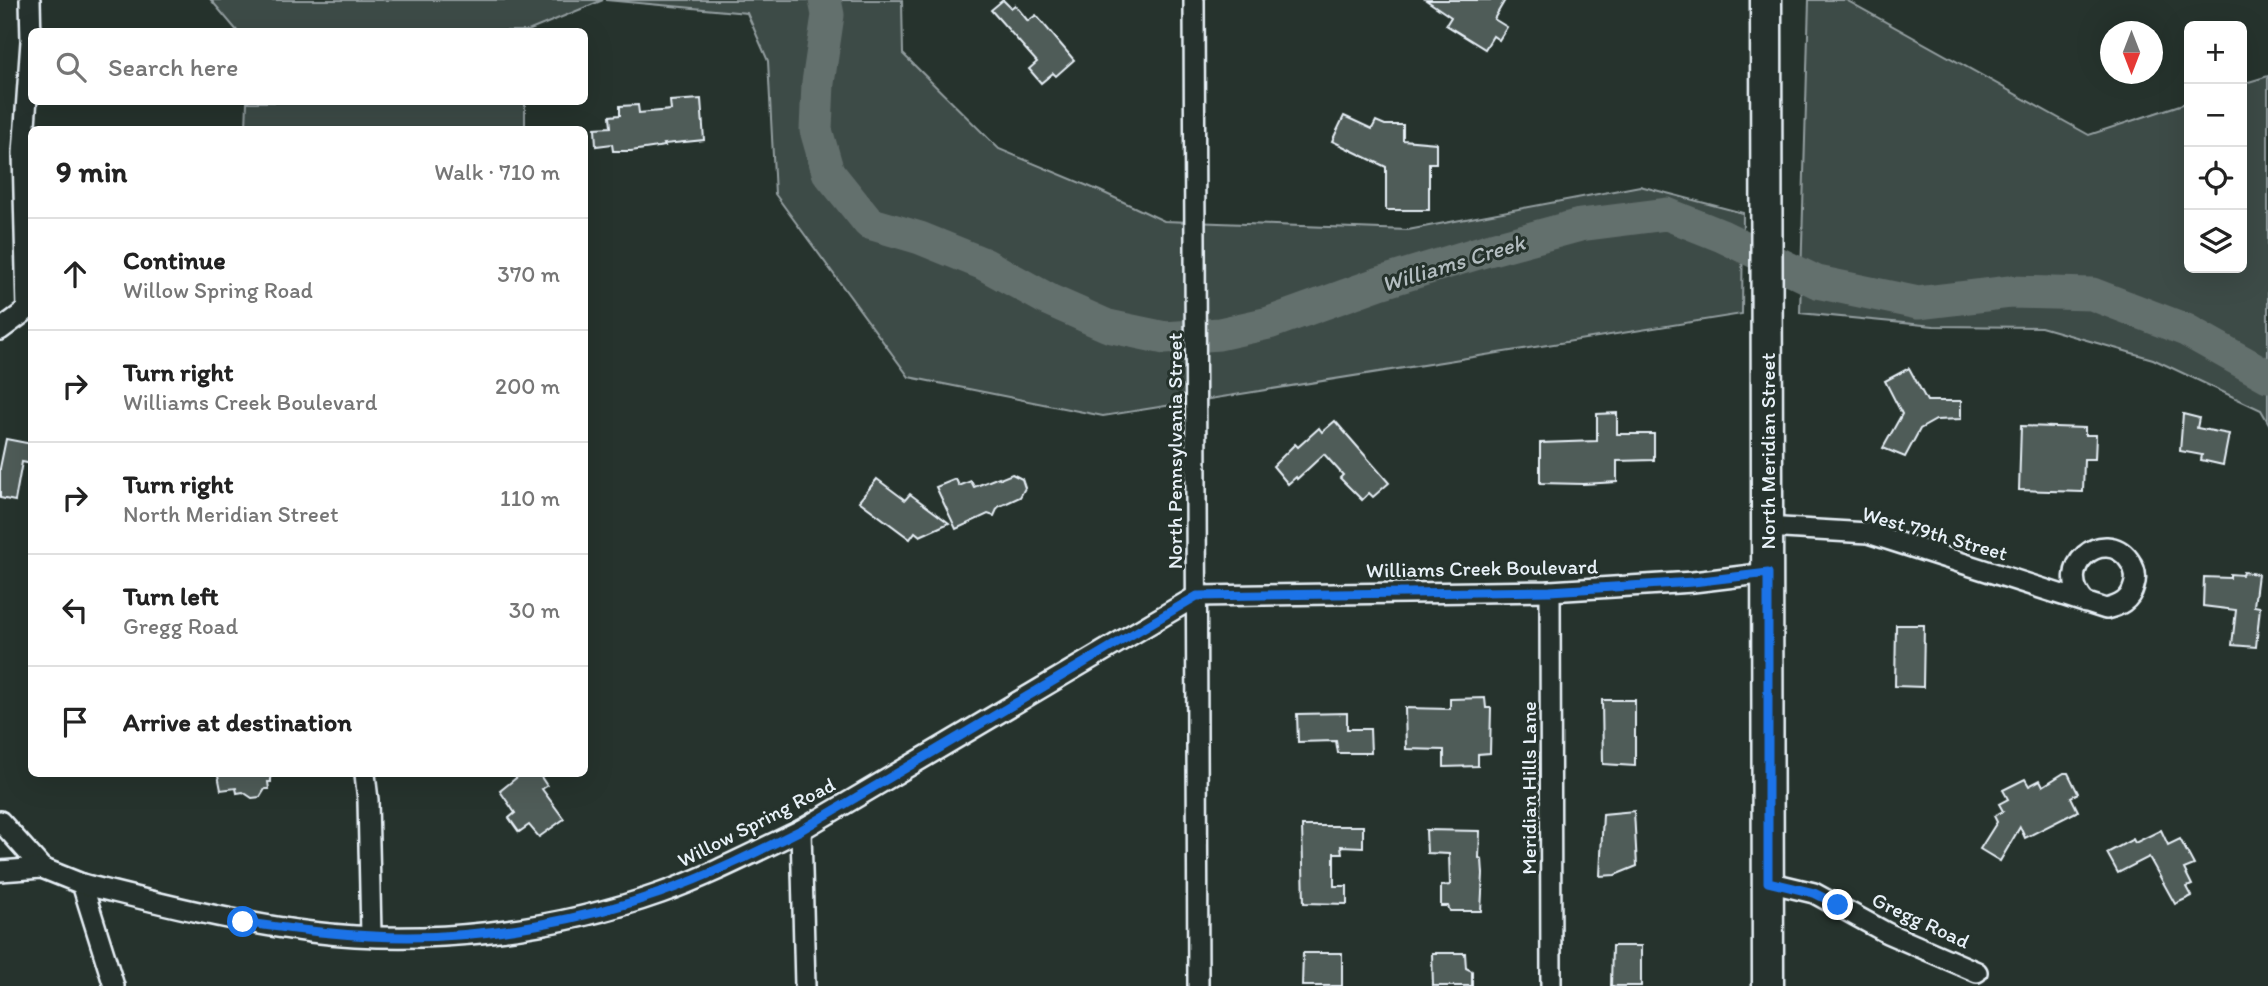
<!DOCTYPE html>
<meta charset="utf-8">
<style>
:root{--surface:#fff;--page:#f6f6f6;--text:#222;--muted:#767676;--line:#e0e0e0}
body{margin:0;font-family:Itim,sans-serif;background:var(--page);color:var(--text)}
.controls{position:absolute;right:21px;top:21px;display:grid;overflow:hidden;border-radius:10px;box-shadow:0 7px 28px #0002}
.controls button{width:63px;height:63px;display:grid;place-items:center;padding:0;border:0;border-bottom:2px solid var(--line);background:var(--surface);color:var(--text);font:35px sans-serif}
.compass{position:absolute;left:2100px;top:21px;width:63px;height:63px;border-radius:50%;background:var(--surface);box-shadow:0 7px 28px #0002;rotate:180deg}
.stop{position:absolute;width:21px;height:21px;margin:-16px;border:5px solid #1a73e8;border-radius:50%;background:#fff}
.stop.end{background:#1a73e8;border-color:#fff;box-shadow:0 2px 7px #0008}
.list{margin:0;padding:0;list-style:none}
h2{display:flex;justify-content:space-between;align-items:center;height:91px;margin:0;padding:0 28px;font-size:30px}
h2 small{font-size:23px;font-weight:400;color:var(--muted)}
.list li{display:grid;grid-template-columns:46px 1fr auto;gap:21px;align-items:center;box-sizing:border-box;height:112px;padding:0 28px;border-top:2px solid var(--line)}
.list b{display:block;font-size:26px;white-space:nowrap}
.list p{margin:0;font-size:23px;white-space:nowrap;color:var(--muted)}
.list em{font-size:23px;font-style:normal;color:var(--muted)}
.icon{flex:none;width:38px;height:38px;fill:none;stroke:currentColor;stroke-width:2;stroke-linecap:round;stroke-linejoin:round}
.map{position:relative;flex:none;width:2268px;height:986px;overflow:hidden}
.search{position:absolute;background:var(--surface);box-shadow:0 7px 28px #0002;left:28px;top:28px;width:560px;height:77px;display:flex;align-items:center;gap:18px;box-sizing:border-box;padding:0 24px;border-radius:10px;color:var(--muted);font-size:26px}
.panel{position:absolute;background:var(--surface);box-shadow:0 7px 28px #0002;left:28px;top:126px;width:560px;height:651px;border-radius:10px}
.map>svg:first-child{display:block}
.green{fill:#3e4b47;stroke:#939ea0;stroke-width:2}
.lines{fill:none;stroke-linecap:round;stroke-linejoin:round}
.river{stroke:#636f6d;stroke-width:33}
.building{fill:#505c59;stroke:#e8f1f8;stroke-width:2}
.street-casing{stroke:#e8f1f8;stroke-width:24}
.primary-casing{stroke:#e8f1f8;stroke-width:35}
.street{stroke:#26332d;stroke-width:19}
.primary{stroke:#26332d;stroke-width:30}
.route{stroke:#1a73e8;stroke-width:9}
.labels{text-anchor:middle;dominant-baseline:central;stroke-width:6;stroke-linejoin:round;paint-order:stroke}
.street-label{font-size:21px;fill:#e8f1f8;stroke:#26332d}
.water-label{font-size:23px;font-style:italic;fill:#b3bdc0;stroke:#26332d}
</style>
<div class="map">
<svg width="2268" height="986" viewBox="0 0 2268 986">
<rect width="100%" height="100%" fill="#26332d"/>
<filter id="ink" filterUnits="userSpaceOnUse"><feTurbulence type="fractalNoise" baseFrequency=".0143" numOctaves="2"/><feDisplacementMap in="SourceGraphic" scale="14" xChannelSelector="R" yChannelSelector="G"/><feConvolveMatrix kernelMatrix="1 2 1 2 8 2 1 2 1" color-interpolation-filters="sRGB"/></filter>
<g filter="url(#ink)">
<g class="green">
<path d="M211,0H603L528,31L238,32Z"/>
<path d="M606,0H902L903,54L999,149L1100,191L1164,221L1408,230L1640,186L1743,213L1742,314L1103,416L909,377L775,194L768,61L747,13Z"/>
<path d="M1809,0H1846L2089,135L2189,102V268H2242V84L2268,76V422L2261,410L2153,359L2041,327L1934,326L1800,313Z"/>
<path d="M247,102H525V129H246Z"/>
</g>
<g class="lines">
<path class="river" d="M825,0L828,15L818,83L816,130L828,172L869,223L920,238L984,264L1049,300L1108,326L1165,338L1219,334L1269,323L1380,283L1488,250L1580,225L1667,214L1722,236L1817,282L1918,303L2010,292L2092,294L2186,330L2268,376"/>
</g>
<g class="building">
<path d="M1003,0L1011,8L1015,5L1028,21L1036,15L1074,60L1056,76L1053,73L1041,83L1029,69L1037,62L991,10Z"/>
<path d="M1426,0H1505L1494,19L1507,27L1499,40L1493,36L1485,49L1446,25L1451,17Z"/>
<path d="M701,99L704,140L664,144L665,146L631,151H613L612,144L596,146L595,128L611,127L610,116L620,115V106L638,105L639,113L671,110L670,101Z"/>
<path d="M1344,116L1372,129L1376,121L1385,125H1403V140L1436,143V163H1429V210H1386V167L1332,141Z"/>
<path d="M1909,368L1927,401H1961V419L1936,420L1920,429L1905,457L1883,448L1902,414L1885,381Z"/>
<path d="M1617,413V434H1654V460L1617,461V482L1583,484L1540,483V443L1597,441V414Z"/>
<path d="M2183,414L2199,418L2197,428L2229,434L2223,465L2201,460L2202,455L2180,451Z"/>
<path d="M1335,421L1389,483L1373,497L1369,493L1362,500L1340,478L1343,475L1324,454L1297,479L1296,477L1288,484L1273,466L1295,444L1298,447L1319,428L1322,432Z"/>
<path d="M2021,426L2085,428V435H2096L2095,459H2084L2083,492L2019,490Z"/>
<path d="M6,439L32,444V464L22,462L15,501L0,498V468Z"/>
<path d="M1012,474L1022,479L1025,488L1020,497L998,507L994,516L988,514L956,529L936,487L956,479L959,486L971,481L974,487L999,477L1000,479Z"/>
<path d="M877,479L905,500L910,494L949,523L920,536L915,532L910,539L859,501Z"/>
<path d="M2243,572L2258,574L2254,606L2260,607L2256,647L2232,645L2236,610L2203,606L2204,577L2230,578V574L2242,575Z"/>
<path d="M1896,625H1924L1923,687L1895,686Z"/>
<path d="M1485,698L1486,708H1491L1490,753L1478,754V766L1444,767V750L1406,749L1405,708L1450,709V699Z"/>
<path d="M1602,700H1635V766L1603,764Z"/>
<path d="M1347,713V729H1370L1371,753H1338L1336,741L1298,742L1297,714Z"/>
<path d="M2064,773H2068L2078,793L2071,797L2078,811L2025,838L2020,827L2000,861L1980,849L1997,822L1994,816L2003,811L1999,804L2008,799L2003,790L2025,779L2029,786L2040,780L2043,786Z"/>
<path d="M230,774H271V782H268L269,789H265L260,797L252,798L243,792L237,793L236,788L221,790L218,775Z"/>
<path d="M521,774H539L547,786L542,789L564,819L539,837L529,825L519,832L509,818L515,813L500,791Z"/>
<path d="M1634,811L1637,866L1615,875L1600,876L1603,814Z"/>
<path d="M1302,826H1363V847L1341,846L1342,853H1334V886H1347V904L1304,903Z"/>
<path d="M1426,830L1480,831L1479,858L1482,859L1483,874L1481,911H1450L1448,906H1441V886L1450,885L1449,854L1427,853Z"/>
<path d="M2161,830L2168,845L2180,839L2194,865L2184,869L2192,885L2187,887L2192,896L2175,904L2149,857L2118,873L2107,853L2133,839L2135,843Z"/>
<path d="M1612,946H1641V986H1611Z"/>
<path d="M1303,953H1342V986H1302Z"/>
<path d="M1432,953H1465L1466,968L1472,971V986H1433Z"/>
</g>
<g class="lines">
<g class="street-casing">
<g id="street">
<path d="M1194,0L1198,986"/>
<path d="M27,310L23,153L31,41L30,0"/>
<path d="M0,330L27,310"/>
<path d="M1767,527L1868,533L2106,609C2119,606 2130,601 2134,586C2137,577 2135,568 2129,560C2104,525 2051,568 2086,603"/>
<path d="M1550,591L1551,986"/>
<path d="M365,774L368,800L371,935"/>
<path d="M0,821L42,868L82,884L114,986"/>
<path d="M801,830L805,986"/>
<path d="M0,871L42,868"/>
<path d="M1768,882L1814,893L1887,933L1977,972"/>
<path d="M82,884C158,903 233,922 311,932C426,946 551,932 661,893C709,876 755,852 801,830L1197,596L1550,591L1693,582L1768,573"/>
</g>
</g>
<g class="primary-casing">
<path id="primary" d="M1766,0L1768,986"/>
</g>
<use href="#street" class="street"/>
<use href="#primary" class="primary"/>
</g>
</g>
<g class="lines" filter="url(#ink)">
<path class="route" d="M243,922C298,930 353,937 408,937C489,937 584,920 660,893C709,876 755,853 801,830L1197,596L1550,591L1693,582L1768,573V882L1814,893L1838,905"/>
</g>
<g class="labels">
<g class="street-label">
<text transform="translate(1174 451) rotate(-90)">North Pennsylvania Street</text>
<text transform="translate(1767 451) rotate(-90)">North Meridian Street</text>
<text transform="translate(1935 533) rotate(16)">West 79th Street</text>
<text transform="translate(1482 568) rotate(-1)">Williams Creek Boulevard</text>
<text transform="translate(1528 788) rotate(-90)">Meridian Hills Lane</text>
<text transform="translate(756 822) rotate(-27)">Willow Spring Road</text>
<text transform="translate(1921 920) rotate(25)">Gregg Road</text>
</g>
<g class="water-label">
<text transform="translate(1453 263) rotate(-17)">Williams Creek</text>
</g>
</g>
</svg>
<div class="controls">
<button>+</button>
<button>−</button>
<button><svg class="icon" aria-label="locate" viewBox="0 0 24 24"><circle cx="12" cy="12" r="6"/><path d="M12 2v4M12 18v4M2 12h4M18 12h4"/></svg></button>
<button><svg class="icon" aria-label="layers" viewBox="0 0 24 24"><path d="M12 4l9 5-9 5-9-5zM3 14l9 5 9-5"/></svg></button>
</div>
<svg class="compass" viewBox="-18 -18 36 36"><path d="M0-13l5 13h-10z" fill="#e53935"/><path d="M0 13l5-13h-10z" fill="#767676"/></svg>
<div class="stop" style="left:243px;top:922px"></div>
<div class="stop end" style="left:1838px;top:905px"></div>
<div class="search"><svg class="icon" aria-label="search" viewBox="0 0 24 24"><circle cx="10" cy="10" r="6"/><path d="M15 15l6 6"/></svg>Search here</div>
<section class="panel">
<h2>9 min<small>Walk · 710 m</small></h2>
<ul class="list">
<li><svg class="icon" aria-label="ahead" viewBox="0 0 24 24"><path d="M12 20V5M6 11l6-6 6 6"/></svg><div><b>Continue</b><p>Willow Spring Road</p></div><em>370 m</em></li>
<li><svg class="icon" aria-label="right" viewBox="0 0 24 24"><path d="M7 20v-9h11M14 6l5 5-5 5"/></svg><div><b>Turn right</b><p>Williams Creek Boulevard</p></div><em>200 m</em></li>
<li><svg class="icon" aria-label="right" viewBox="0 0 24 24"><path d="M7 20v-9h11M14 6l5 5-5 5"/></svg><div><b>Turn right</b><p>North Meridian Street</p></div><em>110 m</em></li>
<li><svg class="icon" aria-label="left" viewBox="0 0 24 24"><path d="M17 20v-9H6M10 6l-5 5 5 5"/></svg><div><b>Turn left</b><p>Gregg Road</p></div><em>30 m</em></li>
<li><svg class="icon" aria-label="arrive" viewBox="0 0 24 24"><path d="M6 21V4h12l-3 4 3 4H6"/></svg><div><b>Arrive at destination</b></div></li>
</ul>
</section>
</div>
